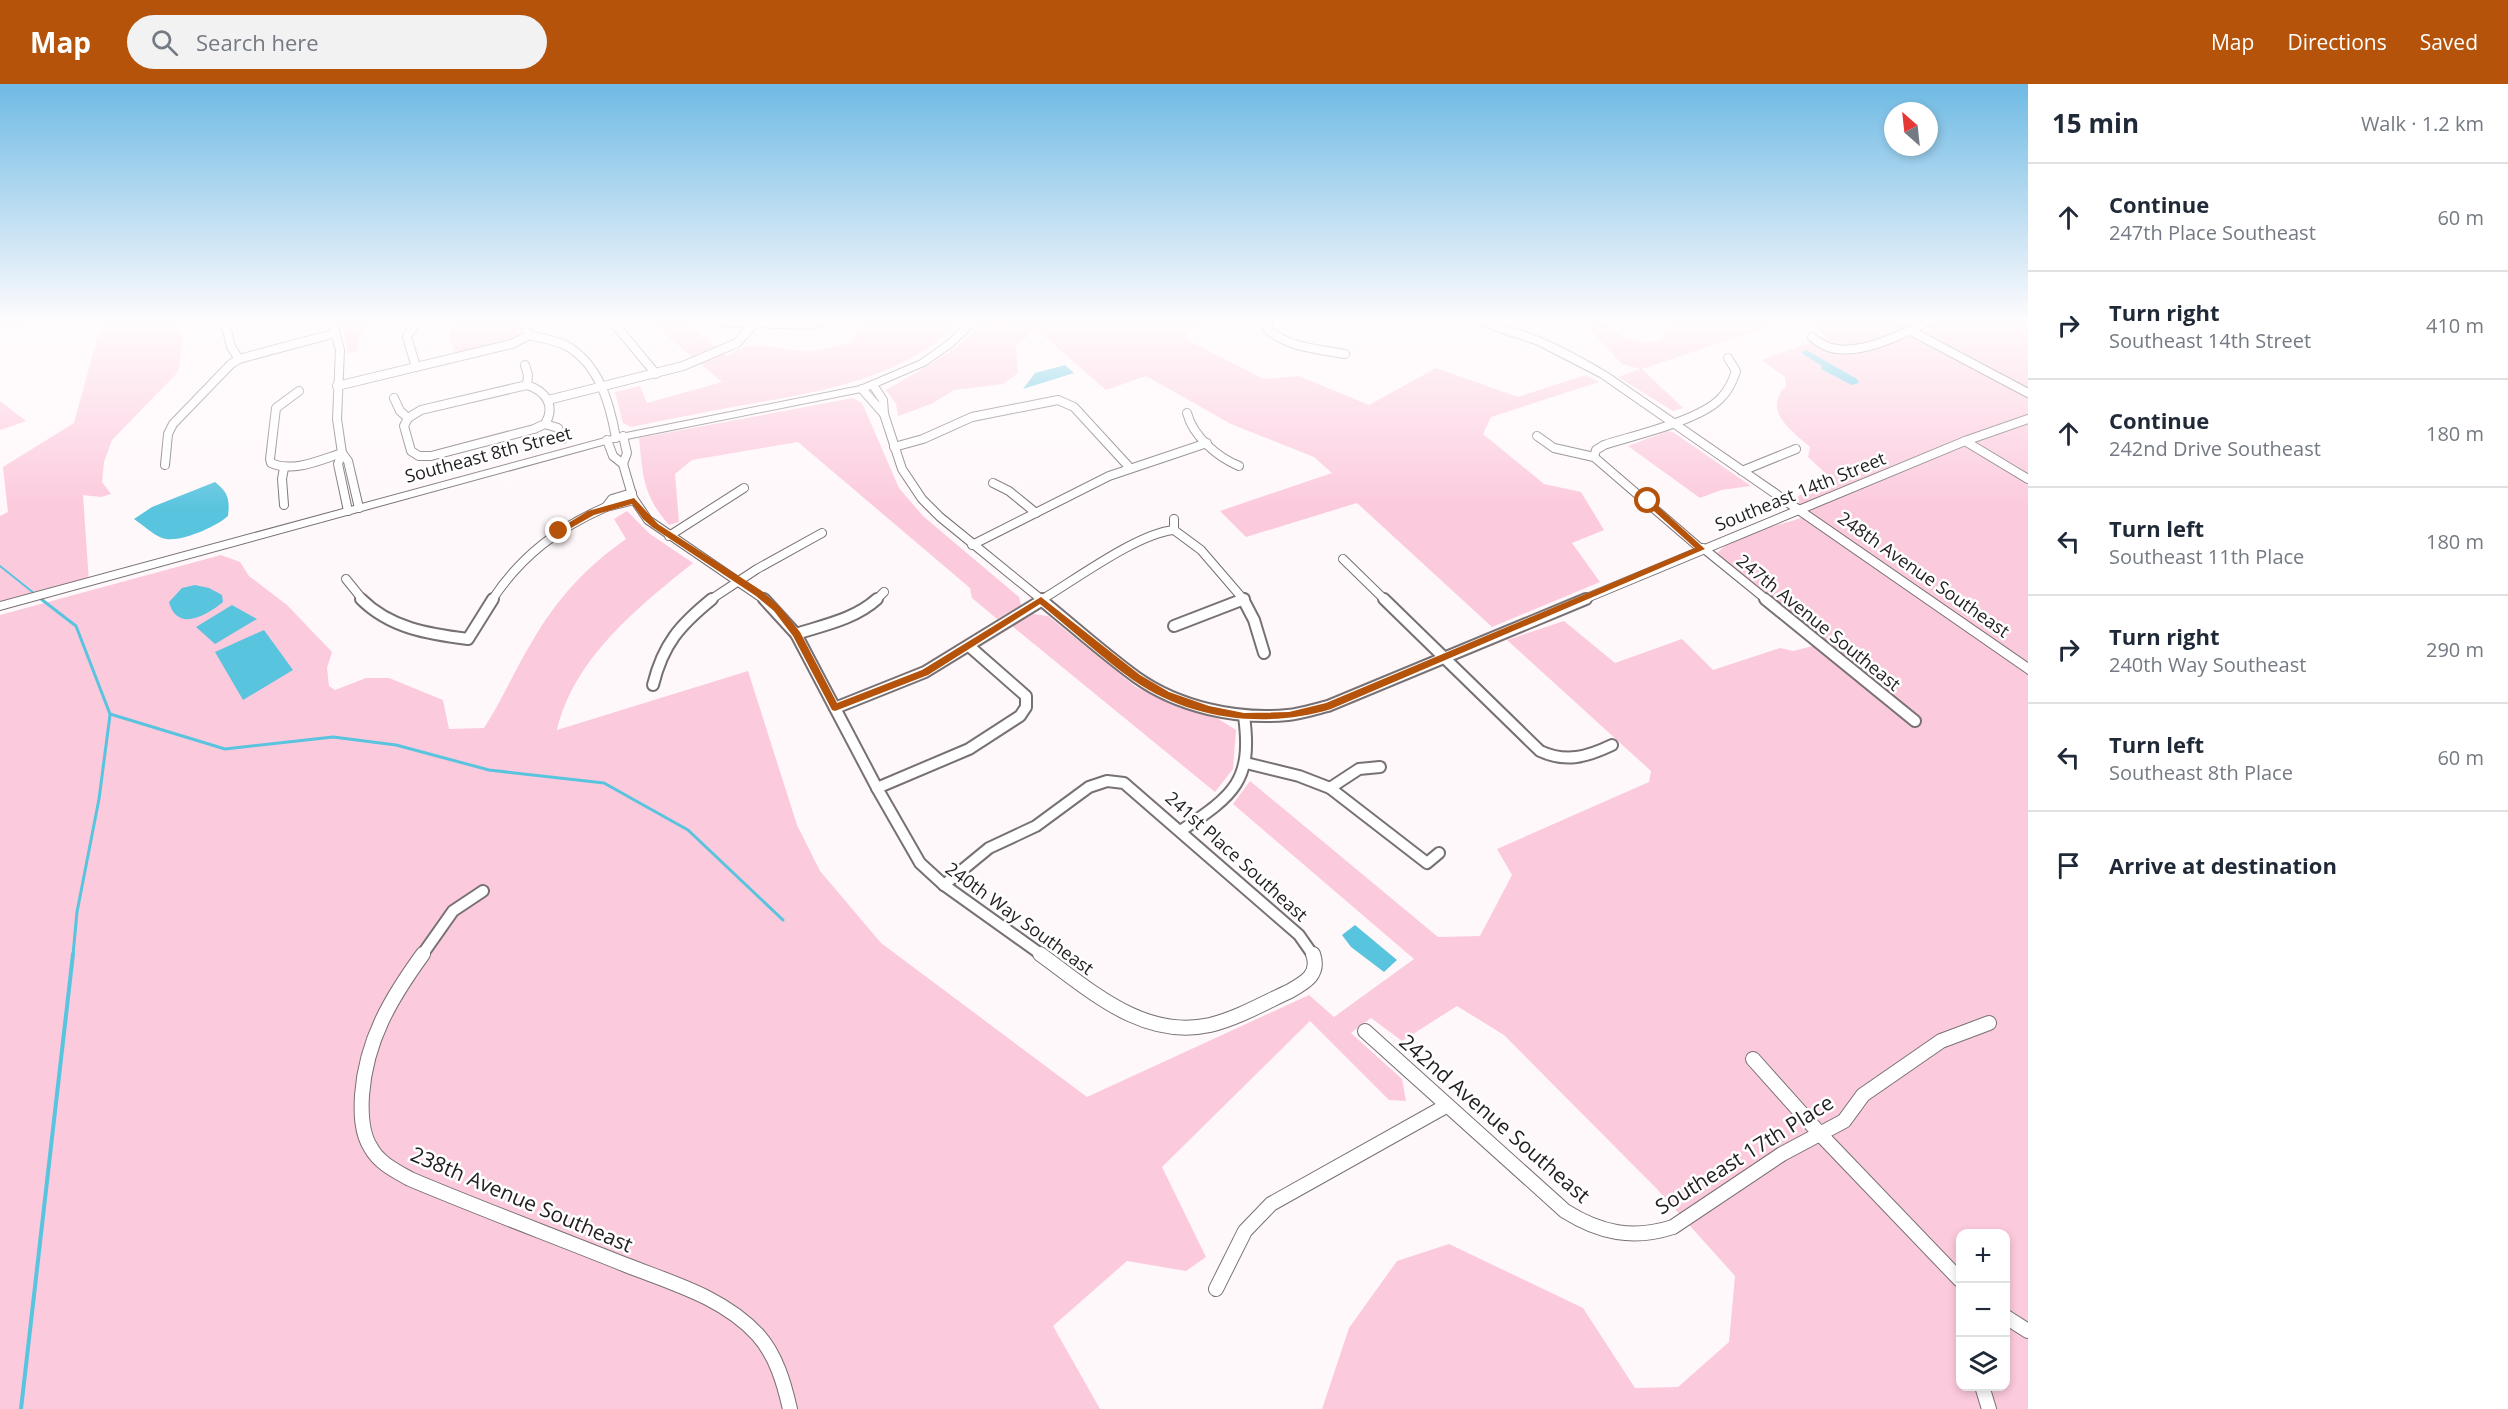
<!DOCTYPE html>
<meta charset="utf-8">
<style>
:root{--surface:#fff;--page:#f2f2f3;--text:#1f2937;--muted:#747a83;--line:#e0e1e3;--accent:#b45309}
body{margin:0;font-family:"Open Sans",sans-serif;background:var(--page);color:var(--text)}
.controls{position:absolute;right:18px;bottom:18px;display:grid;overflow:hidden;border-radius:12px;box-shadow:0 3px 9px #0003}
.controls button{width:54px;height:54px;display:grid;place-items:center;padding:0;border:0;border-bottom:2px solid var(--line);background:var(--surface);color:var(--text);font:30px sans-serif}
.compass{position:absolute;left:1884px;top:18px;width:54px;height:54px;border-radius:50%;background:var(--surface);box-shadow:0 3px 9px #0003;rotate:333deg}
.stop{position:absolute;width:18px;height:18px;margin:-14px;border:4px solid #b45309;border-radius:50%;background:#fff}
.stop.end{background:#b45309;border-color:#fff;box-shadow:0 2px 6px #0008}
.list{margin:0;padding:0;list-style:none}
h2{display:flex;justify-content:space-between;align-items:center;height:78px;margin:0;padding:0 24px;font-size:26px}
h2 small{font-size:20px;font-weight:400;color:var(--muted)}
.list li{display:grid;grid-template-columns:39px 1fr auto;gap:18px;align-items:center;box-sizing:border-box;height:108px;padding:0 24px;border-top:2px solid var(--line)}
.list b{display:block;font-size:22px;white-space:nowrap}
.list p{margin:0;font-size:20px;white-space:nowrap;color:var(--muted)}
.list em{font-size:20px;font-style:normal;color:var(--muted)}
.icon{flex:none;width:33px;height:33px;fill:none;stroke:currentColor;stroke-width:2;stroke-linecap:round;stroke-linejoin:round}
.map{position:relative;flex:none;width:2028px;height:1325px;overflow:hidden}
header{display:flex;align-items:center;gap:36px;box-sizing:border-box;height:84px;padding:0 30px;background:var(--accent);color:#fff}
header strong{font-size:28px}
nav{display:flex;gap:33px;margin-inline-start:auto;font-size:21px}
.search{width:420px;height:54px;background:var(--page);display:flex;align-items:center;gap:15px;box-sizing:border-box;padding:0 21px;border-radius:33px;color:var(--muted);font-size:22px}
main{display:flex}
aside{flex:1;background:var(--surface)}
.map>svg:first-child{display:block}
.green{fill:#fccadd;fill-rule:evenodd}
.water{fill:#59c4de}
.lines{fill:none;stroke-linecap:round;stroke-linejoin:round}
.stream-far2{stroke:#59c4de;stroke-width:2}
.stream-far1{stroke:#59c4de;stroke-width:3}
.stream{stroke:#59c4de;stroke-width:4}
.minor-far2-casing{stroke:#787173;stroke-width:10}
.minor-far1-casing{stroke:#787173;stroke-width:14}
.minor-casing{stroke:#787173;stroke-width:16}
.tertiary-casing{stroke:#787173;stroke-width:2}
.minor-far2{stroke:#fff;stroke-width:8}
.minor-far1{stroke:#fff;stroke-width:10}
.minor{stroke:#fff;stroke-width:14}
.tertiary{fill:#fff;fill-rule:evenodd}
.route{fill:#b45309}
.labels{text-anchor:middle;dominant-baseline:central;stroke-width:5;stroke-linejoin:round;paint-order:stroke}
.street-label{font-size:18px;fill:#211e1f;stroke:#fff}
.near-street-label{font-size:21px;fill:#211e1f;stroke:#fff}
</style>
<header>
<strong>Map</strong>
<div class="search"><svg class="icon" aria-label="search" viewBox="0 0 24 24"><circle cx="10" cy="10" r="6"/><path d="M15 15l6 6"/></svg>Search here</div>
<nav><a>Map</a><a>Directions</a><a>Saved</a></nav>
</header>
<main>
<div class="map">
<svg width="2028" height="1325" viewBox="0 0 2028 1325">
<rect width="100%" height="100%" fill="#fff8fa"/>
<g class="green">
<path d="M983,238L1204,239L1183,254L1264,295L1299,292L1369,321L1436,284L1518,313L1586,291L1599,298L1491,333L1483,350L1544,400L1581,408L1604,446L1572,459L1600,498L1492,543L1357,419L1246,453L1220,427L1332,389L1314,373L1231,340L1146,292L1106,306L1036,245L1016,262L1018,289L1003,300L954,306L931,320L898,332L896,320L886,306C921,286 955,268 983,238Z"/>
<path d="M0,239H177L183,256L178,288L112,356L104,378L102,398L111,410L101,413L83,411L89,498L0,522V432L8,428L3,383L74,339L101,240L22,243L0,247Z"/>
<path d="M340,239H373L359,256L357,267L347,270L346,255Z"/>
<path d="M454,239H516L520,248L515,255L456,270C451,259 445,249 454,239Z"/>
<path d="M652,239H685L727,272C749,252 782,268 809,267C823,267 838,261 851,259L861,239H960C901,294 826,307 749,320C709,327 670,335 631,343L623,339L615,308L640,302L647,319L722,298Z"/>
<path d="M1584,239H1604L1621,252L1633,256L1646,259L1661,256L1667,246L1665,239H1780L1642,285L1683,324L1673,327L1618,293L1640,285L1622,280Z"/>
<path d="M1805,239H2028V1325H1322L1349,1244L1397,1177L1449,1160L1583,1224L1635,1304L1678,1303L1729,1258L1735,1192L1656,1104L1504,951L1457,922L1402,957L1371,934L1351,949L1402,995L1406,1017L1389,1016L1310,937L1162,1083L1206,1173L1186,1187L1127,1177L1053,1242L1100,1325H0V531L221,471L240,478L249,492L287,521L332,568L327,584L329,602L335,606L366,594H389L443,616L449,645L484,644C503,615 515,585 533,556C557,515 587,482 626,455L614,435L627,427L650,450L693,479C638,523 574,574 557,646L748,587L797,741L820,787L881,859L1087,1013L1309,911L1334,933L1414,875L1233,720L1250,697L1438,853L1480,852L1512,791L1497,765L1649,698L1651,687L1507,556L1564,537L1615,579L1682,555L1713,586L1780,564L1793,567L1829,558L1716,471C1728,452 1780,441 1801,434L1798,412L1835,398L1808,373L1810,363C1791,346 1762,327 1786,302L1785,293L1762,276L1827,252ZM1960,1150H2006V1302H1960Z"/>
<path d="M853,314L862,319L899,404L923,432L1019,513L1021,521L997,535L972,514L970,504L798,358L692,376L675,390L679,438L669,441C643,411 643,393 639,354Z"/>
<path d="M0,317L26,337L0,346Z"/>
<path d="M1668,347L1673,348L1751,402L1721,406L1700,414L1628,362Z"/>
<path d="M1033,530L1048,532L1136,603L1194,628L1217,634L1236,646L1233,685L1215,708L1012,542Z"/>
</g>
<g class="water">
<path d="M1806,266L1857,295L1859,299L1852,301L1821,285L1822,282L1801,269Z"/>
<path d="M1065,281L1074,289L1023,305L1035,289Z"/>
<path d="M215,398C228,408 230,415 228,432C216,443 178,460 162,454C152,450 143,441 134,435L152,423Z"/>
<path d="M195,501L209,504L222,511L223,518C207,531 177,549 169,518L182,504Z"/>
<path d="M232,521L257,535L215,560L196,543Z"/>
<path d="M264,546L293,586L243,616L215,568Z"/>
<path d="M1355,841L1397,876L1384,888L1351,863L1342,851Z"/>
</g>
<g class="lines">
<g class="stream-far2">
<path d="M0,482L35,510"/>
<path d="M40,514L43,516"/>
</g>
<g class="stream-far1">
<path d="M41,515L76,542L110,630L225,665L333,653L396,661L489,686L604,699L688,746L783,836"/>
<path d="M73,871L77,828L99,715L110,631"/>
</g>
<path class="stream" d="M21,1325L73,870"/>
<g class="minor-far2-casing">
<g id="minor-far2">
<path d="M225,238L231,263L239,275"/>
<path d="M416,238L407,253L416,283"/>
<path d="M523,238L529,251"/>
<path d="M613,238L656,290"/>
<path d="M724,238L809,241L820,238"/>
<path d="M1268,238V246C1290,264 1318,265 1345,270"/>
<path d="M1911,247L2028,309"/>
<path d="M529,251C541,254 554,256 565,261C599,279 610,320 616,354"/>
<path d="M1812,253C1817,257 1822,261 1828,263C1856,273 1902,251 1926,238"/>
<path d="M525,281L528,291L527,301C546,307 556,322 545,340L558,344L563,355"/>
<path d="M873,301L883,316L884,330L902,385L922,415L940,433L1042,516"/>
<path d="M337,302L512,260L529,251"/>
<path d="M862,305L884,330"/>
<path d="M299,307L276,324L270,375L271,379C293,389 320,376 342,369L337,335L340,266L332,238"/>
<path d="M394,314L400,327L408,334L404,342L411,367L419,372H431L534,345L545,340"/>
<path d="M548,316L683,282L737,259L753,241"/>
<path d="M1187,329C1193,352 1217,373 1239,382"/>
<path d="M408,334L421,326L527,301"/>
<path d="M1537,352L1554,364L1594,373"/>
<path d="M607,356L613,372L623,380L627,369L623,352"/>
<path d="M1965,357L2028,395"/>
<path d="M894,363L923,355L972,333L1058,316L1074,323L1130,384"/>
<path d="M1594,373L1596,366L1604,361C1635,351 1698,337 1720,315C1728,307 1733,297 1736,287L1728,274"/>
<path d="M1594,373L1701,465"/>
<path d="M623,380L633,414L648,436L765,516"/>
<path d="M165,381L168,350L173,340L231,280L239,275L336,249"/>
<path d="M284,384L282,395L284,421"/>
<path d="M1742,387L1796,365"/>
<path d="M993,399L1009,407L1036,429"/>
<path d="M632,409L612,415L606,423L634,416"/>
<path d="M348,427L338,380L342,369L348,377L359,424"/>
<path d="M1174,435V446L1201,466L1244,516"/>
<path d="M669,452L744,404"/>
<path d="M972,461L1109,392L1207,359"/>
<path d="M1703,464L1767,516"/>
<path d="M1343,475L1385,516"/>
<path d="M346,495L363,516"/>
<path d="M492,516C521,472 558,444 606,423"/>
<path d="M710,516L757,485L822,449"/>
<path d="M876,516L884,508"/>
<path d="M1041,516C1075,496 1138,449 1174,446"/>
<path d="M1241,516L1244,515"/>
<path d="M1582,516L1965,357L2028,335"/>
</g>
</g>
<g class="minor-far1-casing">
<g id="minor-far1">
<path d="M361,515C390,544 428,550 468,555L493,515"/>
<path d="M764,515L796,550L877,704L920,779L944,801"/>
<path d="M1040,515C1072,541 1103,569 1136,593C1178,623 1237,636 1288,631C1301,630 1315,625 1328,622L1586,515"/>
<path d="M1243,515L1254,536L1264,569"/>
<path d="M1384,515L1540,667C1566,679 1587,673 1612,661"/>
<path d="M1765,515L1915,637"/>
<path d="M1174,542L1244,515"/>
<path d="M796,550C824,541 855,535 877,515"/>
<path d="M653,601C663,560 680,541 712,515"/>
<path d="M835,624L925,588L1044,515"/>
<path d="M1246,679L1299,692L1330,704L1427,779L1439,769"/>
<path d="M877,704L969,665L1020,632L1026,623V612L969,562"/>
<path d="M1330,704L1359,685L1380,683"/>
<path d="M1182,746C1233,711 1253,698 1244,632"/>
<path d="M944,801L1042,871"/>
<path d="M944,801L989,764L1036,742L1089,703L1107,697L1124,699L1299,851L1313,871"/>
<path d="M422,871L453,827L483,807"/>
</g>
</g>
<g class="minor-casing">
<g id="minor">
<path d="M423,870C391,914 366,956 362,1011C361,1028 361,1049 371,1064C379,1079 396,1087 410,1095C481,1125 554,1152 626,1181C672,1199 723,1213 758,1251C776,1271 784,1299 790,1325"/>
<path d="M1040,870C1090,906 1143,956 1210,941C1238,934 1264,919 1290,907C1306,898 1320,890 1313,870"/>
<path d="M1365,947L1565,1127C1600,1149 1633,1156 1673,1143L1782,1070L1844,1037L1863,1011L1941,957L1989,939"/>
<path d="M1753,975L1821,1051L1960,1196"/>
<path d="M1216,1205L1245,1147L1271,1120L1446,1022"/>
<path d="M2006,1233L2028,1247"/>
<path d="M1982,1302L1989,1325"/>
</g>
</g>
<g class="tertiary-casing">
<g id="tertiary">
<path d="M968,238H978L953,262L926,281L866,307L617,357L0,526V518L616,351L860,302L919,277L946,258Z"/>
<path d="M1471,238C1519,238 1567,265 1608,289L2028,579V590L1600,293L1538,261Z"/>
</g>
</g>
<use href="#minor-far2" class="minor-far2"/>
<use href="#minor-far1" class="minor-far1"/>
<use href="#minor" class="minor"/>
<use href="#tertiary" class="tertiary"/>
</g>
<linearGradient id="sky" x2="0" y2="1"><stop stop-color="#6fbae4"/><stop offset="0.56" stop-color="#fffcfd"/><stop offset="1" stop-color="#fffcfd" stop-opacity="0"/></linearGradient>
<rect width="2028" height="424" fill="url(#sky)"/>
<path class="route" d="M634,414L658,440L762,507L780,523L800,548L837,619L922,586L1041,513L1140,591L1169,608L1209,622L1244,629L1289,628L1326,619L1695,464L1645,419V416H1651L1705,465L1331,625C1265,645 1191,636 1133,596C1101,573 1071,545 1040,520L928,591L835,627L832,626L793,552L774,527L756,512L652,443L643,435L632,420L594,431L562,449L555,447L588,427Z"/>
<g class="labels">
<g class="street-label">
<text transform="translate(488 370) rotate(-15)">Southeast 8th Street</text>
<text transform="translate(1800 407) rotate(-22)">Southeast 14th Street</text>
<text transform="translate(1924 490) rotate(35)">248th Avenue Southeast</text>
<text transform="translate(1819 538) rotate(39)">247th Avenue Southeast</text>
<text transform="translate(1237 772) rotate(42)">241st Place Southeast</text>
<text transform="translate(1020 834) rotate(36)">240th Way Southeast</text>
</g>
<g class="near-street-label">
<text transform="translate(1495 1034) rotate(41)">242nd Avenue Southeast</text>
<text transform="translate(1744 1070) rotate(-32)">Southeast 17th Place</text>
<text transform="translate(522 1115) rotate(23)">238th Avenue Southeast</text>
</g>
</g>
</svg>
<div class="controls">
<button>+</button>
<button>−</button>
<button><svg class="icon" aria-label="layers" viewBox="0 0 24 24"><path d="M12 4l9 5-9 5-9-5zM3 14l9 5 9-5"/></svg></button>
</div>
<svg class="compass" viewBox="-18 -18 36 36"><path d="M0-13l5 13h-10z" fill="#e53935"/><path d="M0 13l5-13h-10z" fill="#747a83"/></svg>
<div class="stop" style="left:1648px;top:417px"></div>
<div class="stop end" style="left:559px;top:447px"></div>
</div>
<aside>
<h2>15 min<small>Walk · 1.2 km</small></h2>
<ul class="list">
<li><svg class="icon" aria-label="ahead" viewBox="0 0 24 24"><path d="M12 20V5M6 11l6-6 6 6"/></svg><div><b>Continue</b><p>247th Place Southeast</p></div><em>60 m</em></li>
<li><svg class="icon" aria-label="right" viewBox="0 0 24 24"><path d="M7 20v-9h11M14 6l5 5-5 5"/></svg><div><b>Turn right</b><p>Southeast 14th Street</p></div><em>410 m</em></li>
<li><svg class="icon" aria-label="ahead" viewBox="0 0 24 24"><path d="M12 20V5M6 11l6-6 6 6"/></svg><div><b>Continue</b><p>242nd Drive Southeast</p></div><em>180 m</em></li>
<li><svg class="icon" aria-label="left" viewBox="0 0 24 24"><path d="M17 20v-9H6M10 6l-5 5 5 5"/></svg><div><b>Turn left</b><p>Southeast 11th Place</p></div><em>180 m</em></li>
<li><svg class="icon" aria-label="right" viewBox="0 0 24 24"><path d="M7 20v-9h11M14 6l5 5-5 5"/></svg><div><b>Turn right</b><p>240th Way Southeast</p></div><em>290 m</em></li>
<li><svg class="icon" aria-label="left" viewBox="0 0 24 24"><path d="M17 20v-9H6M10 6l-5 5 5 5"/></svg><div><b>Turn left</b><p>Southeast 8th Place</p></div><em>60 m</em></li>
<li><svg class="icon" aria-label="arrive" viewBox="0 0 24 24"><path d="M6 21V4h12l-3 4 3 4H6"/></svg><div><b>Arrive at destination</b></div></li>
</ul>
</aside>
</main>
